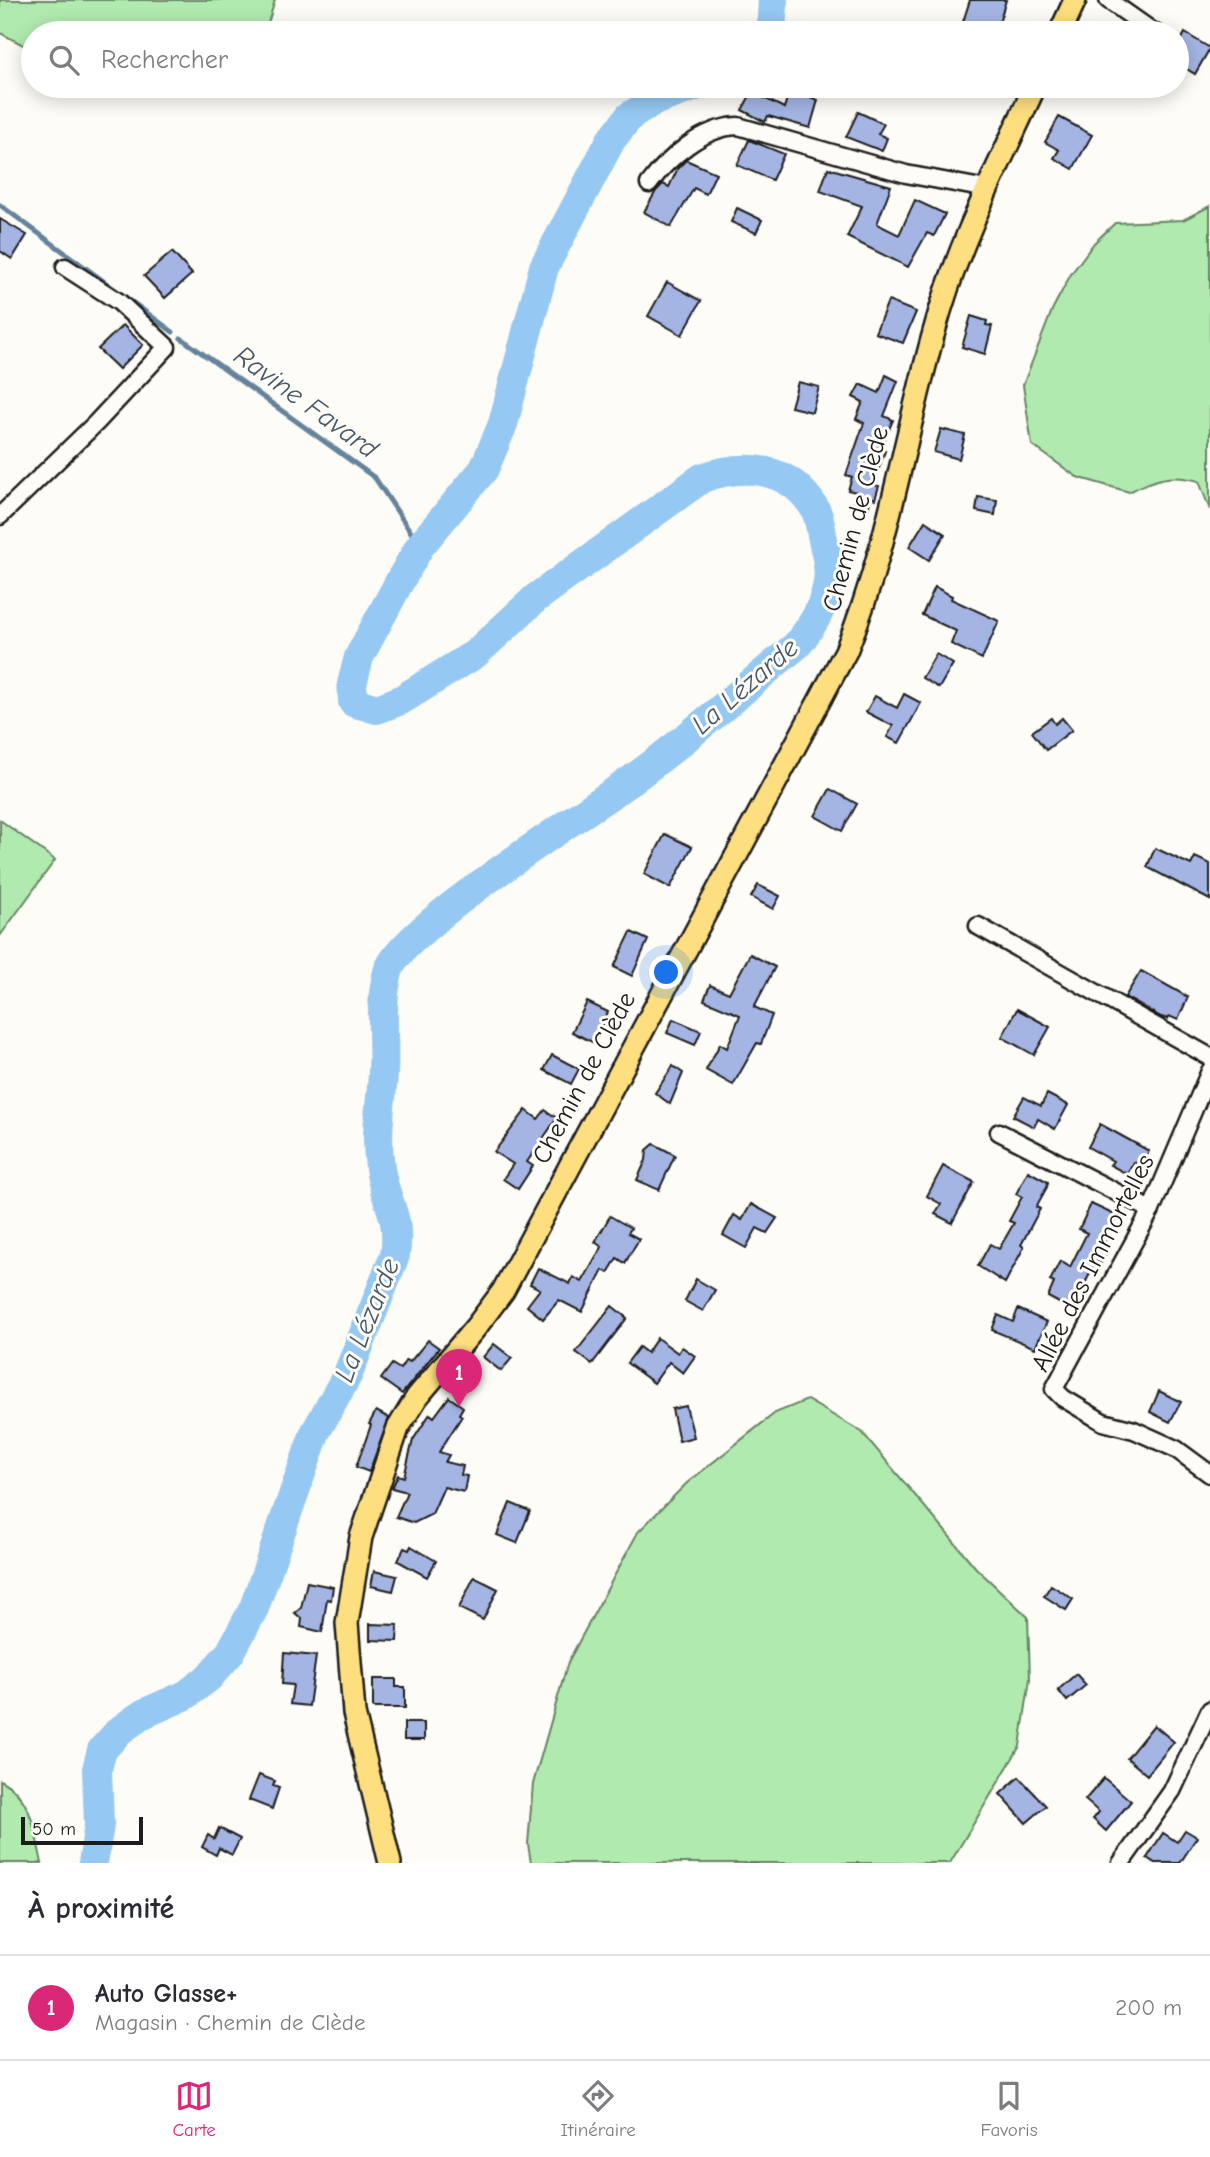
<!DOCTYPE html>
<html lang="fr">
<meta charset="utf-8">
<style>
:root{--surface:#fff;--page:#f2f2f3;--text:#2b2b33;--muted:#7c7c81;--line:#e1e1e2;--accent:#db2777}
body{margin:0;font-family:"Comic Neue",sans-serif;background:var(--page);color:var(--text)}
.scale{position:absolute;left:21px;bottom:18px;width:122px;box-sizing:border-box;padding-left:7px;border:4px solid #1c1c1c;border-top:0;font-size:19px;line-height:24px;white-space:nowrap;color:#1c1c1c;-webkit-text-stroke:5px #fdfcf7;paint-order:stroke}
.you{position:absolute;left:667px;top:973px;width:24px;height:24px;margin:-18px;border:5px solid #fff;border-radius:50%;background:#1a73e8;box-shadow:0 0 0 10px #1a73e833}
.badge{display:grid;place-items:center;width:46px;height:46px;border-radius:50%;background:var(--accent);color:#fff;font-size:23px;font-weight:700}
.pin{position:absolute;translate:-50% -58px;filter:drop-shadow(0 2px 4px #0008)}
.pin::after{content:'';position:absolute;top:37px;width:24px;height:21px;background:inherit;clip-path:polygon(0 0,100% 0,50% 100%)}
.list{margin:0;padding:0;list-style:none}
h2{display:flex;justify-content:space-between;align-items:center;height:91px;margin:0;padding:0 28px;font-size:30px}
h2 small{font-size:23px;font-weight:400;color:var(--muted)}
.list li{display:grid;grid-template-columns:46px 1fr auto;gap:21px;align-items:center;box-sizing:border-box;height:105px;padding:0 28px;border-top:2px solid var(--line)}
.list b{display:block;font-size:26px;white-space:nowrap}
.list p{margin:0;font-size:23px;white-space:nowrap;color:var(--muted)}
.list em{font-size:23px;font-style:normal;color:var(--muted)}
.icon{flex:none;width:38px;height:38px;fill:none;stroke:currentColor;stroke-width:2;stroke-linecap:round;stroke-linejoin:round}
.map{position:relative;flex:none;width:1210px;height:1863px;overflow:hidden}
.search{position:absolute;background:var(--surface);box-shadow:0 4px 18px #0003;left:21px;right:21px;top:21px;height:77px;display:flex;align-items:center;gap:18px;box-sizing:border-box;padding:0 24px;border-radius:38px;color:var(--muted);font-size:26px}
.sheet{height:196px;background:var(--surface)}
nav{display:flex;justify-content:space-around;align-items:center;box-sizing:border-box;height:98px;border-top:2px solid var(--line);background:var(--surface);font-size:19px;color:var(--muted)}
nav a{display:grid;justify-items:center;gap:4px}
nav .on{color:var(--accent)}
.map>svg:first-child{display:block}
.green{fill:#b1eaae;stroke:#668365;stroke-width:2}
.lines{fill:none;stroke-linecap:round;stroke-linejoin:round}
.stream{stroke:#65839c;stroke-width:5}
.river{stroke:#95c8f2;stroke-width:30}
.building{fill:#a4b5e4;stroke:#1c1c1c;stroke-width:2}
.minor-casing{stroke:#1c1c1c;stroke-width:21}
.major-casing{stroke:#1c1c1c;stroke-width:26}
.minor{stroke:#fdfcf7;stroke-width:16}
.major{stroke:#fddf80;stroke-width:21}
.labels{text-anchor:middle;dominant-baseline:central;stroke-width:6;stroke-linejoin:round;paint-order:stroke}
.street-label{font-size:26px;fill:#1c1c1c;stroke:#fdfcf7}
.water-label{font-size:28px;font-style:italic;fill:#465867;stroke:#fdfcf7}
</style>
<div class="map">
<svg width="1210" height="1863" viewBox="0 0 1210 1863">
<rect width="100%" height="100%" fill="#fdfcf7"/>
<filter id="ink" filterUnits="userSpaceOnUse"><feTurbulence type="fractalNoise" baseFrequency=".0143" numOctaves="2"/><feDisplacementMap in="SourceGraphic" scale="14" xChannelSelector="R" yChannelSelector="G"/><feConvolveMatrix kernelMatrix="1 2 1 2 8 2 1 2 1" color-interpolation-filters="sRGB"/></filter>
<g filter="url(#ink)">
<g class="green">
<path d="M0,0H275L265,33H33V50L0,33Z"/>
<path d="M1210,206V510L1199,481C1171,473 1154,479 1129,492L1077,477L1032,445L1023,385L1053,308L1071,274L1094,243L1115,223L1183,220Z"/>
<path d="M0,820L55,860L0,936Z"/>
<path d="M807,1400L862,1432L976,1568L1028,1617L1030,1679L1020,1746L950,1863H531L528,1844L533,1784L568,1662L638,1532L687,1483L775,1413Z"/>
<path d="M0,1780C33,1798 34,1829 42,1863H0Z"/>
</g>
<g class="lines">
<g class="stream">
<path d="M0,205L173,332"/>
<path d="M181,338L375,478L420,546"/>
</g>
<g class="river">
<path d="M771,33L773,0"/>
<path d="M93,1863L99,1825L97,1769L102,1750L119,1731L143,1714L186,1695L208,1678L230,1653L254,1608L315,1433L348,1374L395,1255C401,1213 385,1204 380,1168C375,1129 381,1109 383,1073C385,1039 379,1005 388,972C401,927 595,808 641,773C695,733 745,688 797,645C811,627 822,611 827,588C831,573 827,556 823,540C821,531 820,518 815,509C790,466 745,463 702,478L536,598L475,654L401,700L377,709L353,702L352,684L359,657L402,577L420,546L484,469L503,424L544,267L611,140L630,116L656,100L696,86"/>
</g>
</g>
<g class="building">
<path d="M970,0H1006L996,33H977L961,28Z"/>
<path d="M1185,33L1210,48L1195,74L1177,63V48Z"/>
<path d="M790,89L818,100L810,128L768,116L765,122L742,110L752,92L784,108Z"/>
<path d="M858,112L884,124L878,134L887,138L882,151L846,137Z"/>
<path d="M1059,117L1092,135L1073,169L1054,158L1059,150L1045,142Z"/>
<path d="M749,140L784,154L772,180L737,165Z"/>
<path d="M686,160L716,173L706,194L694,188L671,227L644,212L656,191L663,184L669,187L678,168Z"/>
<path d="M828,168L891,186L877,224L899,235L915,200L945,214L934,236L927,233L908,267L847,237L862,206L820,191Z"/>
<path d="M737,208L762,220L756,233L731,222Z"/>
<path d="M0,219L27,235L12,259L0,251Z"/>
<path d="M172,252L192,274L165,298L144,276Z"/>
<path d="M667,282L701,301L682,335L648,316Z"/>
<path d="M888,301L916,312L903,343L875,333Z"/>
<path d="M971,316L987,321L986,325L992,326L985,354L962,347Z"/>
<path d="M123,325L143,345L119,369L98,349Z"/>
<path d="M886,375L898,381L884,416L893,420L880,450L885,451L873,485L879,486L875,499L870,497L869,506L854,501L856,492L848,490L852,477L846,475L864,423L856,419L863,402L853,397L860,384L879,393Z"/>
<path d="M798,382L819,387L812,412L791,407Z"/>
<path d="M941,429L965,435L959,459L934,452Z"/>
<path d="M978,497L997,500L995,515L976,511Z"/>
<path d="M925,521L945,534L929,560L909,547Z"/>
<path d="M935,587L952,596L951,599L999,621L982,659L951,644L956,631L922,615Z"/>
<path d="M936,654L953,664L939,688L922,678Z"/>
<path d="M904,694L921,703L899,743L887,737L893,726L866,712L875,696L897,708Z"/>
<path d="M1051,718L1055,724L1062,718L1072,730L1046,750L1032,732Z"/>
<path d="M830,789L857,804L842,831L815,816Z"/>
<path d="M665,834L692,847L670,888L644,874Z"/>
<path d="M1155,848L1191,865L1195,857L1210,864V900L1147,867Z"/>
<path d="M758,885L780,896L773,909L751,897Z"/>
<path d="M631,932L648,940L632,976L614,967Z"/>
<path d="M750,954L775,967L754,1007L772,1015L761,1044L757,1043L733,1085L706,1070L720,1044L727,1048L740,1015L704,1000L710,985L729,993Z"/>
<path d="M1141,971L1188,997L1178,1020L1169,1016L1168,1019L1161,1017L1125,997Z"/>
<path d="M587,1002L608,1012L594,1043L572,1032Z"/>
<path d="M1017,1009L1050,1027L1034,1055L1002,1037Z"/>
<path d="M673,1019L701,1031L695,1045L667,1033Z"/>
<path d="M552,1055L579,1069L571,1084L544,1070Z"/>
<path d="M673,1066L683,1073L670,1104L655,1093Z"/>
<path d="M1047,1094L1068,1105L1055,1129L1038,1119L1034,1127L1013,1116L1024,1097L1041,1106Z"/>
<path d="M526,1110L538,1119L545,1110L557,1118L527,1162L533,1166L518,1189L503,1179L513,1164L494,1152Z"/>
<path d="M1100,1124L1149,1151L1141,1166L1134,1162L1127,1174L1110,1165L1113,1161L1088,1147Z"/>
<path d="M654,1144L675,1155L659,1190L637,1180L646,1160L647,1150Z"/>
<path d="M943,1166L974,1182L952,1223L935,1214L941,1204L927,1196Z"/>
<path d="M1028,1171L1048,1182L1047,1187L1036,1207L1040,1209L1021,1245L1024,1247L1005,1283L978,1266L990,1244L999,1249L1014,1223L1009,1221L1022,1197L1016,1194Z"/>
<path d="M751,1204L777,1218L767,1233L757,1228L746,1248L723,1235L734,1215L742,1220Z"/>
<path d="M1091,1204L1117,1216L1104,1243L1109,1246L1101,1263L1096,1261L1072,1310L1048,1297L1054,1283L1050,1281L1060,1261L1070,1267L1087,1233L1079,1229Z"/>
<path d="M610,1216L631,1228L628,1233L639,1239L625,1263L617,1258L608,1273L603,1270L582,1312L559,1300L543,1319L527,1306L540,1289L530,1284L538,1268L570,1284L573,1277L582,1282L602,1247L595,1242Z"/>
<path d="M696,1279L715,1290L703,1311L685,1301Z"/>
<path d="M612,1306L627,1318L592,1364L576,1352Z"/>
<path d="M1018,1309L1047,1322L1035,1348L992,1330L998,1315L1013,1322Z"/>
<path d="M657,1338L678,1353L682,1347L695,1356L683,1373L669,1362L654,1383L627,1363L639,1347L647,1353Z"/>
<path d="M428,1340L439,1348L402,1394L381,1379L392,1364L400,1369L406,1360L410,1362Z"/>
<path d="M494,1344L512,1358L501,1371L483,1357Z"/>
<path d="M1159,1391L1181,1402L1170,1422L1150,1412Z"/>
<path d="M449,1397L463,1407L459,1414L462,1416L439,1452L449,1455L445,1462L463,1466L461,1475L467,1476L464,1492L444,1487L432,1514L414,1523L396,1517L407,1492L392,1488L398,1475L404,1477L413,1440L430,1414L434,1417Z"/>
<path d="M686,1406L694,1437L679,1441L672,1409Z"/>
<path d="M376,1411L389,1418L369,1472L356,1467L371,1425L369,1424Z"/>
<path d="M510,1503L530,1511L517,1543L497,1535Z"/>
<path d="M411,1546L436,1561L427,1577L398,1561L404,1548L409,1550Z"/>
<path d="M374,1571L397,1576L393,1591L371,1586Z"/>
<path d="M474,1577L498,1589L483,1620L459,1608Z"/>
<path d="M307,1582L333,1587L331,1600L327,1599L322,1632L301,1627L302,1619L295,1613L301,1608Z"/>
<path d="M1051,1585L1073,1599L1066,1610L1044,1596Z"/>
<path d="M370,1624L398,1625L397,1641L370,1640Z"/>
<path d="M284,1653L316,1656L309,1706L290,1704L293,1685L282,1684Z"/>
<path d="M1076,1674L1086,1685L1067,1701L1058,1690Z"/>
<path d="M373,1679H396V1687H405V1708H373Z"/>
<rect x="404" y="1723" width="20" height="17"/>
<path d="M1154,1725L1174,1742L1147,1775L1127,1758Z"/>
<path d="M259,1775L275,1781L273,1786L279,1788L272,1809L249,1800Z"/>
<path d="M1019,1777L1046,1806L1026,1823L1000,1794Z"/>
<path d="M1104,1778L1131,1801L1106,1831L1093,1819L1099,1812L1085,1800Z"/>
<path d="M219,1828L240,1839L232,1855L219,1848L216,1855L202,1847L208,1835L214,1839Z"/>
<path d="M1185,1830L1197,1837L1180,1863H1155L1147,1858L1163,1833L1177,1842Z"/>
</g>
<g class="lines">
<g class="minor-casing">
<g id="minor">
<path d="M1108,0L1155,33"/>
<path d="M649,184C668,158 703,127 738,126L906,174L987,189"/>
<path d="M0,516L96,423L167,347L119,302L65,267"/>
<path d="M978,926L1210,1057"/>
<path d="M1210,1071L1151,1210L1054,1389L1063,1398L1103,1422L1134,1430L1176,1449L1210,1474"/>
<path d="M999,1132L1151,1210"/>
<path d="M1121,1863L1172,1791L1210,1710"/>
</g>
</g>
<g class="major-casing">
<g id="major">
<path d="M1060,33L1075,0"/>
<path d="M390,1863L354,1713L347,1623L361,1537L398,1428L417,1397L476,1327L503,1291L846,651C888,549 904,438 934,332C957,246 998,167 1035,86"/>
</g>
</g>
<use href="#minor" class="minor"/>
<use href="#major" class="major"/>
</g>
</g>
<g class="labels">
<g class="street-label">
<text transform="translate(856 519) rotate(-75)">Chemin de Clède</text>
<text transform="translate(584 1078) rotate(-62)">Chemin de Clède</text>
<text transform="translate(1093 1263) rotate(-63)">Allée des Immortelles</text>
</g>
<g class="water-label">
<text transform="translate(306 402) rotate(36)">Ravine Favard</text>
<text transform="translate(745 686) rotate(-41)">La Lézarde</text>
<text transform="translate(367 1320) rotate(-68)">La Lézarde</text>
</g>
</g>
</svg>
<div class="scale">50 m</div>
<div class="you"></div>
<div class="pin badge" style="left:459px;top:1407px">1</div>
<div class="search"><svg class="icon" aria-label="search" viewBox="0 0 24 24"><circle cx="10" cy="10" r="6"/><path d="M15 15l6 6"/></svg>Rechercher</div>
</div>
<section class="sheet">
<h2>À proximité<small></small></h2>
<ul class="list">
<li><span class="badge">1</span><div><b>Auto Glasse+</b><p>Magasin · Chemin de Clède</p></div><em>200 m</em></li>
</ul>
</section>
<nav>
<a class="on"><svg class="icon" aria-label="map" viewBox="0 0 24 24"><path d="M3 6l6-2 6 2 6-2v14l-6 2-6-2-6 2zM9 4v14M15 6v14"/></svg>Carte</a>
<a><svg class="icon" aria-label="directions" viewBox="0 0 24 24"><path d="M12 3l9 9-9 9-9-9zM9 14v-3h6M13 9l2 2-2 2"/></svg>Itinéraire</a>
<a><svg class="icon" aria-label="saved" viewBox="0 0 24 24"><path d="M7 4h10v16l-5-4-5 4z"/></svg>Favoris</a>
</nav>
